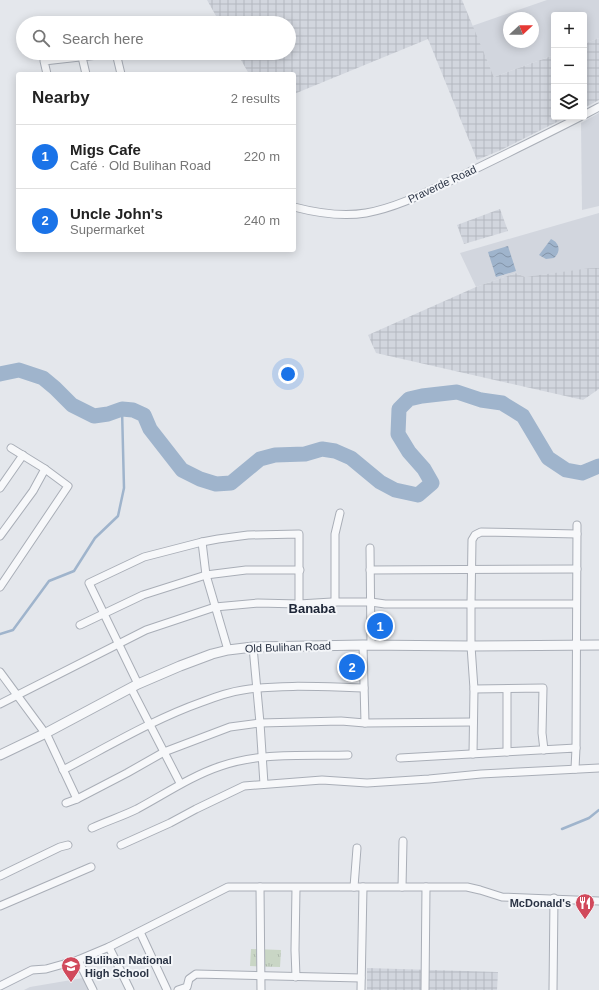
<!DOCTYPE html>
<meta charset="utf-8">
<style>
:root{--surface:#fff;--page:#f2f2f2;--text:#222;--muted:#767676;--line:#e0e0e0;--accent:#1a73e8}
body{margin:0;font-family:Arial,sans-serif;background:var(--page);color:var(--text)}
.controls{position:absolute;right:12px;top:12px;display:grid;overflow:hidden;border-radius:4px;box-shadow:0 2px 10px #0003}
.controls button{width:36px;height:36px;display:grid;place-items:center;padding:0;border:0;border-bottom:1px solid var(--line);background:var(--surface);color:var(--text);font:20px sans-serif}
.compass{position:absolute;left:503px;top:12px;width:36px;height:36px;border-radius:50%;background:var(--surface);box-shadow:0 2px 10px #0003;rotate:68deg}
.you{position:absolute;left:288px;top:374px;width:14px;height:14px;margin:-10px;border:3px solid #fff;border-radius:50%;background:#1a73e8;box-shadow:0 0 0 6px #1a73e833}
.badge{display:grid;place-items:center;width:26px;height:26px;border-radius:50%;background:var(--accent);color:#fff;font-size:13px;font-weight:700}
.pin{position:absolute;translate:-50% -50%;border:2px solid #fff;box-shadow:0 1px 4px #0006}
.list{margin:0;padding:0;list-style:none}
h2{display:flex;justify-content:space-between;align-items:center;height:52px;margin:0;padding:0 16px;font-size:17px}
h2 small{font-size:13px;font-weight:400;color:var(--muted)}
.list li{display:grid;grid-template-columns:26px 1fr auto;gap:12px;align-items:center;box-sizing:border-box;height:64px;padding:0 16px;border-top:1px solid var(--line)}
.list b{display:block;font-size:15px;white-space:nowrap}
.list p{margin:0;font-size:13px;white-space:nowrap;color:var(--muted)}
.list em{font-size:13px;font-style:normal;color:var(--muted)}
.icon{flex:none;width:22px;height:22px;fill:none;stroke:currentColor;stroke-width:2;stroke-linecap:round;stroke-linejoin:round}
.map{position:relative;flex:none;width:599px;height:990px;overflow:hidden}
.search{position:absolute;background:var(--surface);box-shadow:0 2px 10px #0003;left:16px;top:16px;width:280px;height:44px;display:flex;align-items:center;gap:10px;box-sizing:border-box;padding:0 14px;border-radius:22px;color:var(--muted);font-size:15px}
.panel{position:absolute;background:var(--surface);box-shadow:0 2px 10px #0003;left:16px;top:72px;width:280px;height:180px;border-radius:4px}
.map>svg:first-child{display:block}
.built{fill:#d2d6de;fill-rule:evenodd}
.industrial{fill:url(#industrial-grid)}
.grass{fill:url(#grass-tufts)}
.water{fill:url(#water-waves)}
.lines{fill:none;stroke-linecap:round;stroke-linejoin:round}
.stream{stroke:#9fb4cc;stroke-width:2.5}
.river{stroke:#9fb4cc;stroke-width:15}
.minor-casing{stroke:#a9aeb7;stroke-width:9}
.tertiary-casing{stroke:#a9aeb7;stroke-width:11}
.minor{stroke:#f7f8fa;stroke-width:7}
.tertiary{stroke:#f7f8fa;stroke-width:9}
.labels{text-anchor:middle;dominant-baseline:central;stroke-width:4;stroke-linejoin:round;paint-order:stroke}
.street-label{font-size:11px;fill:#2b3445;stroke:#f4f6f9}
.poi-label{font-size:11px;font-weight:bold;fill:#2b3445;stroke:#f4f6f9;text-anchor:end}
.quarter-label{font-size:13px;font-weight:bold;fill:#1d2536;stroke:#f4f6f9}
</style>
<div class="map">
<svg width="599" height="990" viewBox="0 0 599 990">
<defs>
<pattern id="industrial-grid" width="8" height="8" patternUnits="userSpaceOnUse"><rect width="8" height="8" fill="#d2d6de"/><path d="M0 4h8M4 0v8" fill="none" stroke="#b4b8c0"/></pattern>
<pattern id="grass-tufts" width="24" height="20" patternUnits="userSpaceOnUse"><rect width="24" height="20" fill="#c9d6c5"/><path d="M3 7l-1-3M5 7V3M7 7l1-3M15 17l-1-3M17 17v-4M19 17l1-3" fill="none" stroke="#adb8ab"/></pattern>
<pattern id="water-waves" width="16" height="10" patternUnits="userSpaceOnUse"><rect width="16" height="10" fill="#9fb4cc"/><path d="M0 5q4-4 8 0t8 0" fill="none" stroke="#8293a7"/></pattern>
</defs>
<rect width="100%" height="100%" fill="#e4e7ec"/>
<g class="built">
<path d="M547,0H599V38L584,44V15H554V55L494,77L472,26ZM509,18H533V42H509Z"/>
<path d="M599,113V206L582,210L581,123Z"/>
<path d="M599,213V268L525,277L516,273L476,287L460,253Z"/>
<path d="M83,978L89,990H24L30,987Z"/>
</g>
<g class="industrial">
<path d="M207,0H462L494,77L554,55V117H567L501,150L477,160L428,39L294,94V74H249L237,53H289V23H220Z"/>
<path d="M599,38V100L584,108V44Z"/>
<path d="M500,209L508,231L464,244L457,225Z"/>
<path d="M591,268H599V389L583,400L376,353L368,335L476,287L516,273L525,277Z"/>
<path d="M367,968L498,972L497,990H367Z"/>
</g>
<path class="grass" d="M251,949L281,950L280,967L250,966Z"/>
<g class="water">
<path d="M551,239C560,243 561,252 554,258L546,259L539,255Z"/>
<path d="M508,246L516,271L496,277L488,252Z"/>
</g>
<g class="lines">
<g class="stream">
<path d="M0,634L13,630L49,581L74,571L95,538L118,516L124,488L122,409"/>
<path d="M562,829L589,818L599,810"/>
</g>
<path class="river" d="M0,374L19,370L43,378L55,388L72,405L94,416L108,414L122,409L133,410L144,415L150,429L182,470L200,479L216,484L231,483L260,459L275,455L305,454L322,449L335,451L351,458L380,482L395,490L418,495L432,483L424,469L409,452L398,434L399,409L409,399L422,396L457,392L481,400L502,403L523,416L548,458L566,470L582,473L599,466"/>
<g class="minor-casing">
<g id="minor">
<path d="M82,57L86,74"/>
<path d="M47,74L44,61L116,53L121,74"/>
<path d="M584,115L599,107"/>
<path d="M294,207C317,213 342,217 366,213C400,207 432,189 463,175C502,156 541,137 580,117"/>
<path d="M0,488L23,455"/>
<path d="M0,536L33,491L45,469"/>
<path d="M202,542L206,575L228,650"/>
<path d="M370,548L371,645"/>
<path d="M370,570L577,569"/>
<path d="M0,587L68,486L45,469L11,448"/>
<path d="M335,602V534L340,513"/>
<path d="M80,625L143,595L206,575L246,570H300"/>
<path d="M363,645L365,723"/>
<path d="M253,647L260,723L264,784"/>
<path d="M0,672L45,733"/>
<path d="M138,684L89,583L144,557L202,542L218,539L248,535L299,534V604"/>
<path d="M131,688L180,783"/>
<path d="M474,689L543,688L542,733L544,750"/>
<path d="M507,689V752"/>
<path d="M0,704L146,630L215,607L258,603L299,604L332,602H371L385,604H576"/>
<path d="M46,733L77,799"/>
<path d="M576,748L577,525"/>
<path d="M473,754L474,689L471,646V604L472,540L475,535L481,532L577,534"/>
<path d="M400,758L576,748L575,769"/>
<path d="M63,770C109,746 154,719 202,702C215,697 229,692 243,690C282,684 325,687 364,688"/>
<path d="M66,803L77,799L127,773L164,752L230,727L260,723L341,721L365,723L473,722"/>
<path d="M92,828C107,821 123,816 137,809C165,794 191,776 221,766C261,752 306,756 348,755"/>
<path d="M121,845L170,823L196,809L244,786L322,780L367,783L429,779L481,774L599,768"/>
<path d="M0,876L60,847L68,845"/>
<path d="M260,887L261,990"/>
<path d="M354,887L357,848"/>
<path d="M402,887L403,841"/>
<path d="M296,888L295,950L296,977"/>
<path d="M0,906L91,867"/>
<path d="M140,932L167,990"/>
<path d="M109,947L130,990"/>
<path d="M78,960L93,990"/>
<path d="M0,986L32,970L46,969L78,960L109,947L228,887H467L480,890L502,897L599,901"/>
<path d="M178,990L187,987L189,979L196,974L361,978"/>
<path d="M361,990L363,887"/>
<path d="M425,990L426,887"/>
<path d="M553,990L554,898"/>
</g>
</g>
<g class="tertiary-casing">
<path id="tertiary" d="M0,755L46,733L138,684L180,666L212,654L228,650L253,647L363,645L471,646L599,645"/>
</g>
<use href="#minor" class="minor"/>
<use href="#tertiary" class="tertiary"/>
</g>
<defs>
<g id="restaurant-pin" transform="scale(1)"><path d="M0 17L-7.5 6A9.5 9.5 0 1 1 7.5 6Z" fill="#d1495b" stroke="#f4f6f9"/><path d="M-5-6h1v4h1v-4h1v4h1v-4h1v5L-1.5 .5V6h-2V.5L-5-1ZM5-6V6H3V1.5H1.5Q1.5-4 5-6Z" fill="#fff"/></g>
<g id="school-pin" transform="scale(1)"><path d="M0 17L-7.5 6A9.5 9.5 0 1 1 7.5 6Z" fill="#d1495b" stroke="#f4f6f9"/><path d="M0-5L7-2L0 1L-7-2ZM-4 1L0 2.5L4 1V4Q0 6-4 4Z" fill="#fff"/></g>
</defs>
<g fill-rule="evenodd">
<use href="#restaurant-pin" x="585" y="903"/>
<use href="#school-pin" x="71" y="966"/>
</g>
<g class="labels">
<g class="street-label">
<text transform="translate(442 184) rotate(-25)">Praverde Road</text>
<text transform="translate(288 647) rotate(-2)">Old Bulihan Road</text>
</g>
<g class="poi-label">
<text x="571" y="903">McDonald's</text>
<text x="85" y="960" text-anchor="start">Bulihan National<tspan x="85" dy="13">High School</tspan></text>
</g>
<g class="quarter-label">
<text x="312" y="608">Banaba</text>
</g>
</g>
</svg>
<div class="controls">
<button>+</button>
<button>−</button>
<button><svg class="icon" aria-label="layers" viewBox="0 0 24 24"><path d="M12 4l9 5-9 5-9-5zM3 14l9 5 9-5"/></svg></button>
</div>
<svg class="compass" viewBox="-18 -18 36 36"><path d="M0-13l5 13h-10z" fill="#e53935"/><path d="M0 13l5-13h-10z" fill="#767676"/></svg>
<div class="you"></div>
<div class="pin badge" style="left:380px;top:626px">1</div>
<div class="pin badge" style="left:352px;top:667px">2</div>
<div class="search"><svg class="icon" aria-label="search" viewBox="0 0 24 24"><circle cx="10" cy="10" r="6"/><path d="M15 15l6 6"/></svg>Search here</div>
<section class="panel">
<h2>Nearby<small>2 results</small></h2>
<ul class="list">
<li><span class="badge">1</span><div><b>Migs Cafe</b><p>Café · Old Bulihan Road</p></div><em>220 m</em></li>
<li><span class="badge">2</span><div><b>Uncle John's</b><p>Supermarket</p></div><em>240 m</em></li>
</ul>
</section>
</div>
